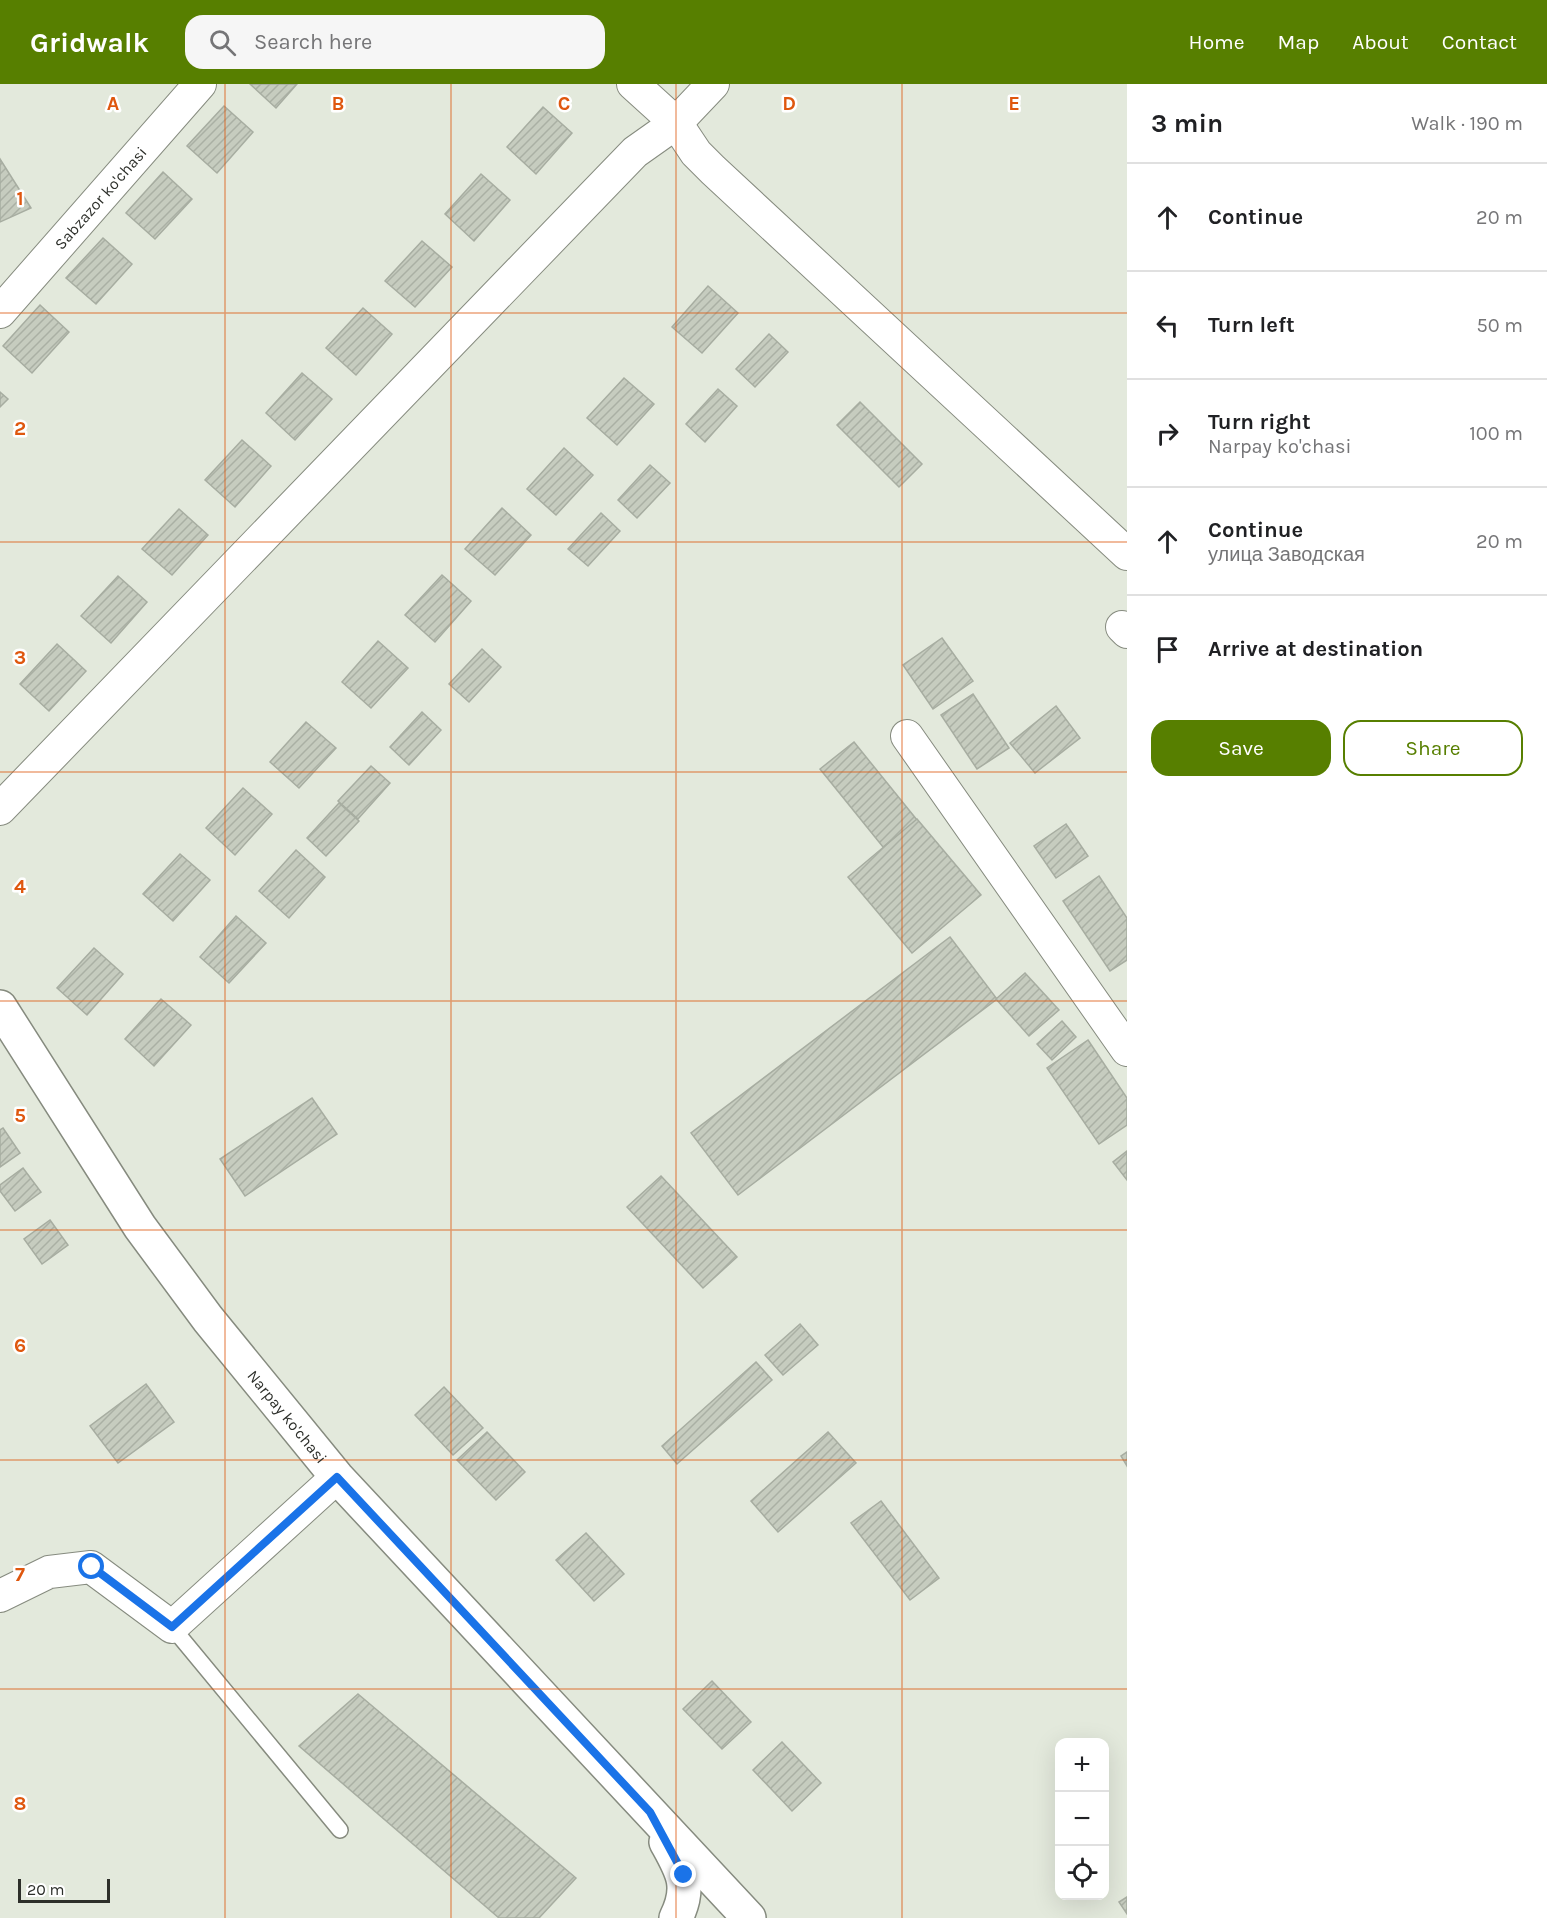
<!DOCTYPE html>
<meta charset="utf-8">
<style>
:root{--surface:#fff;--page:#f6f6f6;--text:#202124;--muted:#757577;--line:#e0e0e0;--accent:#577f00}
body{margin:0;font-family:Karla,sans-serif;background:var(--page);color:var(--text)}
.controls{position:absolute;right:18px;bottom:18px;display:grid;overflow:hidden;border-radius:12px;box-shadow:0 6px 24px #0002}
.controls button{width:54px;height:54px;display:grid;place-items:center;padding:0;border:0;border-bottom:2px solid var(--line);background:var(--surface);color:var(--text);font:30px sans-serif}
.scale{position:absolute;left:18px;bottom:15px;width:92px;box-sizing:border-box;padding-left:6px;border:3px solid #2d2f2a;border-top:0;font-size:16px;line-height:21px;white-space:nowrap;color:#2d2f2a;-webkit-text-stroke:4px #fff;paint-order:stroke}
.stop{position:absolute;width:18px;height:18px;margin:-14px;border:4px solid #1a73e8;border-radius:50%;background:#fff}
.stop.end{background:#1a73e8;border-color:#fff;box-shadow:0 2px 6px #0008}
.list{margin:0;padding:0;list-style:none}
h2{display:flex;justify-content:space-between;align-items:center;height:78px;margin:0;padding:0 24px;font-size:26px}
h2 small{font-size:20px;font-weight:400;color:var(--muted)}
.list li{display:grid;grid-template-columns:39px 1fr auto;gap:18px;align-items:center;box-sizing:border-box;height:108px;padding:0 24px;border-top:2px solid var(--line)}
.list b{display:block;font-size:22px;white-space:nowrap}
.list p{margin:0;font-size:20px;white-space:nowrap;color:var(--muted)}
.list em{font-size:20px;font-style:normal;color:var(--muted)}
.actions{display:flex;gap:12px;padding:18px 24px}
.actions a{flex:1;padding:14px 0;border:2px solid var(--accent);border-radius:18px;text-align:center;font-size:21px;color:var(--accent)}
.actions .main{background:var(--accent);color:#fff}
.icon{flex:none;width:33px;height:33px;fill:none;stroke:currentColor;stroke-width:2;stroke-linecap:round;stroke-linejoin:round}
.map{position:relative;flex:none;width:1127px;height:1834px;overflow:hidden}
header{display:flex;align-items:center;gap:36px;box-sizing:border-box;height:84px;padding:0 30px;background:var(--accent);color:#fff}
header strong{font-size:28px}
nav{display:flex;gap:33px;margin-inline-start:auto;font-size:21px}
.search{width:420px;height:54px;background:var(--page);display:flex;align-items:center;gap:15px;box-sizing:border-box;padding:0 21px;border-radius:18px;color:var(--muted);font-size:22px}
main{display:flex}
aside{flex:1;background:var(--surface)}
.map>svg:first-child{display:block}
.building{fill:url(#building-hatch);stroke:#a7ada1;stroke-width:1.5}
.lines{fill:none;stroke-linecap:round;stroke-linejoin:round}
.lane-casing{stroke:#868b7f;stroke-width:18}
.street-casing{stroke:#868b7f;stroke-width:34}
.secondary-casing{stroke:#868b7f;stroke-width:36}
.lane{stroke:#fff;stroke-width:15}
.street{stroke:#fff;stroke-width:32}
.secondary{stroke:#fff;stroke-width:33}
.route{stroke:#1a73e8;stroke-width:8}
.grid{fill:none;stroke:#df570e;stroke-width:1.5;stroke-opacity:0.55}
.labels{text-anchor:middle;dominant-baseline:central;stroke-width:5;stroke-linejoin:round;paint-order:stroke}
.street-label{font-size:16px;fill:#2d2f2a;stroke:#fff}
.grid-label{font-size:20px;text-anchor:middle;font-weight:bold;fill:#df570e;stroke:#fff;stroke-width:5;stroke-linejoin:round;paint-order:stroke}
</style>
<header>
<strong>Gridwalk</strong>
<div class="search"><svg class="icon" aria-label="search" viewBox="0 0 24 24"><circle cx="10" cy="10" r="6"/><path d="M15 15l6 6"/></svg>Search here</div>
<nav><a>Home</a><a>Map</a><a>About</a><a>Contact</a></nav>
</header>
<main>
<div class="map">
<svg width="1127" height="1834" viewBox="0 0 1127 1834">
<defs>
<pattern id="building-hatch" width="6" height="6" patternUnits="userSpaceOnUse" patternTransform="scale(1.5)"><rect width="6" height="6" fill="#c6ccbf"/><path d="M-1 1l2-2M0 6l6-6M5 7l2-2" fill="none" stroke="#aab0a4"/></pattern>
</defs>
<rect width="100%" height="100%" fill="#e3e9dc"/>
<g class="building">
<path d="M250,0H297L276,24Z"/>
<path d="M224,22L253,48L217,89L187,62Z"/>
<path d="M543,23L572,49L536,90L507,63Z"/>
<path d="M0,75L31,124L0,138Z"/>
<path d="M163,88L192,115L155,155L126,129Z"/>
<path d="M481,90L510,116L474,157L445,130Z"/>
<path d="M103,154L132,180L96,220L66,194Z"/>
<path d="M422,157L452,183L415,223L385,197Z"/>
<path d="M708,202L738,229L702,269L672,243Z"/>
<path d="M40,221L69,248L32,289L3,262Z"/>
<path d="M363,224L392,250L356,291L326,264Z"/>
<path d="M769,250L788,268L755,303L736,285Z"/>
<path d="M302,289L332,315L295,356L266,329Z"/>
<path d="M624,294L654,320L617,361L587,334Z"/>
<path d="M718,305L737,322L705,358L686,340Z"/>
<path d="M0,308L8,315L0,323Z"/>
<path d="M860,318L922,380L899,403L837,341Z"/>
<path d="M242,356L271,382L235,423L205,396Z"/>
<path d="M564,364L593,391L556,431L527,405Z"/>
<path d="M650,381L670,399L637,434L618,416Z"/>
<path d="M502,424L531,451L495,491L465,465Z"/>
<path d="M179,425L208,451L172,491L142,465Z"/>
<path d="M601,429L620,447L588,482L568,465Z"/>
<path d="M442,491L471,517L435,558L405,531Z"/>
<path d="M118,492L147,518L111,559L81,532Z"/>
<path d="M942,554L973,597L933,625L903,581Z"/>
<path d="M378,557L408,584L371,624L342,598Z"/>
<path d="M57,560L86,587L49,627L20,600Z"/>
<path d="M482,565L501,583L469,618L449,600Z"/>
<path d="M973,610L1009,664L977,685L941,631Z"/>
<path d="M1056,622L1080,654L1035,689L1010,659Z"/>
<path d="M422,628L441,646L409,681L390,663Z"/>
<path d="M306,638L336,664L299,704L270,678Z"/>
<path d="M854,658L917,736L883,763L820,685Z"/>
<path d="M371,682L390,699L358,735L338,717Z"/>
<path d="M243,704L272,730L235,771L206,744Z"/>
<path d="M339,719L359,737L326,772L307,754Z"/>
<path d="M917,735L981,811L912,869L848,793Z"/>
<path d="M1066,740L1088,772L1056,794L1034,762Z"/>
<path d="M296,766L325,793L289,834L259,807Z"/>
<path d="M180,770L210,796L173,837L143,810Z"/>
<path d="M1099,792L1127,834V876L1110,887L1063,817Z"/>
<path d="M236,832L266,859L229,899L200,873Z"/>
<path d="M950,853L997,915L738,1111L691,1049Z"/>
<path d="M94,864L123,890L87,931L57,904Z"/>
<path d="M1025,889L1059,926L1029,952L996,915Z"/>
<path d="M161,915L191,941L154,982L125,955Z"/>
<path d="M1062,937L1076,953L1052,976L1037,960Z"/>
<path d="M1088,956L1127,1014V1041L1099,1060L1047,984Z"/>
<path d="M312,1014L337,1050L245,1112L220,1075Z"/>
<path d="M3,1044L20,1069L0,1083V1046Z"/>
<path d="M1127,1067V1096L1113,1078Z"/>
<path d="M23,1084L41,1108L15,1127L0,1107V1101Z"/>
<path d="M661,1092L737,1173L703,1204L627,1123Z"/>
<path d="M50,1136L68,1161L42,1180L24,1155Z"/>
<path d="M800,1240L818,1261L783,1291L765,1271Z"/>
<path d="M756,1278L772,1296L677,1380L662,1362Z"/>
<path d="M146,1300L174,1338L118,1379L90,1342Z"/>
<path d="M444,1303L483,1344L453,1371L415,1331Z"/>
<path d="M487,1348L525,1388L496,1416L457,1376Z"/>
<path d="M828,1348L856,1379L778,1448L751,1417Z"/>
<path d="M1127,1368V1382L1121,1372Z"/>
<path d="M881,1417L939,1494L910,1516L851,1439Z"/>
<path d="M586,1449L624,1490L594,1517L556,1476Z"/>
<path d="M712,1597L751,1638L722,1665L683,1625Z"/>
<path d="M358,1610L576,1794L539,1834H499L299,1662Z"/>
<path d="M782,1658L821,1699L792,1727L753,1686Z"/>
<path d="M1127,1813V1830L1119,1818Z"/>
</g>
<g class="lines">
<g class="lane-casing">
<path id="lane" d="M172,1543L340,1746"/>
</g>
<g class="street-casing">
<g id="street">
<path d="M633,0L676,39L696,69L713,86L1127,470"/>
<path id="s1" d="M0,228L200,0"/>
<path d="M1122,543L1127,548"/>
<path d="M907,652L1127,966"/>
<path d="M0,725L635,68L676,39L713,0"/>
<path d="M0,1512L49,1488L91,1483L172,1543L337,1393"/>
</g>
</g>
<g class="secondary-casing">
<g id="secondary">
<path id="s2" d="M0,923L140,1143L208,1235L337,1393L749,1834"/>
<path d="M666,1758C682,1787 692,1802 676,1834"/>
</g>
</g>
<use href="#lane" class="lane"/>
<use href="#street" class="street"/>
<use href="#secondary" class="secondary"/>
</g>
<g class="lines">
<path class="route" d="M92,1483L172,1543L337,1393L650,1728L684,1791"/>
</g>
<path class="grid" d="M225,0V1834M451,0V1834M676,0V1834M902,0V1834M0,229H1127M0,458H1127M0,688H1127M0,917H1127M0,1146H1127M0,1376H1127M0,1605H1127"/>
<g class="labels">
<g class="street-label">
<text stroke="none"><textPath href="#s1" startOffset="152">Sabzazor ko'chasi</textPath></text>
<text stroke="none"><textPath href="#s2" startOffset="501">Narpay ko'chasi</textPath></text>
</g>
</g>
<g class="grid-label">
<text x="113" y="26">A</text>
<text x="338" y="26">B</text>
<text x="564" y="26">C</text>
<text x="789" y="26">D</text>
<text x="1014" y="26">E</text>
<text x="20" y="121">1</text>
<text x="20" y="351">2</text>
<text x="20" y="580">3</text>
<text x="20" y="809">4</text>
<text x="20" y="1038">5</text>
<text x="20" y="1268">6</text>
<text x="20" y="1497">7</text>
<text x="20" y="1726">8</text>
</g>
</svg>
<div class="controls">
<button>+</button>
<button>−</button>
<button><svg class="icon" aria-label="locate" viewBox="0 0 24 24"><circle cx="12" cy="12" r="6"/><path d="M12 2v4M12 18v4M2 12h4M18 12h4"/></svg></button>
</div>
<div class="scale">20 m</div>
<div class="stop" style="left:92px;top:1483px"></div>
<div class="stop end" style="left:684px;top:1791px"></div>
</div>
<aside>
<h2>3 min<small>Walk · 190 m</small></h2>
<ul class="list">
<li><svg class="icon" aria-label="ahead" viewBox="0 0 24 24"><path d="M12 20V5M6 11l6-6 6 6"/></svg><div><b>Continue</b></div><em>20 m</em></li>
<li><svg class="icon" aria-label="left" viewBox="0 0 24 24"><path d="M17 20v-9H6M10 6l-5 5 5 5"/></svg><div><b>Turn left</b></div><em>50 m</em></li>
<li><svg class="icon" aria-label="right" viewBox="0 0 24 24"><path d="M7 20v-9h11M14 6l5 5-5 5"/></svg><div><b>Turn right</b><p>Narpay ko'chasi</p></div><em>100 m</em></li>
<li><svg class="icon" aria-label="ahead" viewBox="0 0 24 24"><path d="M12 20V5M6 11l6-6 6 6"/></svg><div><b>Continue</b><p>улица Заводская</p></div><em>20 m</em></li>
<li><svg class="icon" aria-label="arrive" viewBox="0 0 24 24"><path d="M6 21V4h12l-3 4 3 4H6"/></svg><div><b>Arrive at destination</b></div></li>
</ul>
<div class="actions"><a class="main">Save</a><a>Share</a></div>
</aside>
</main>
